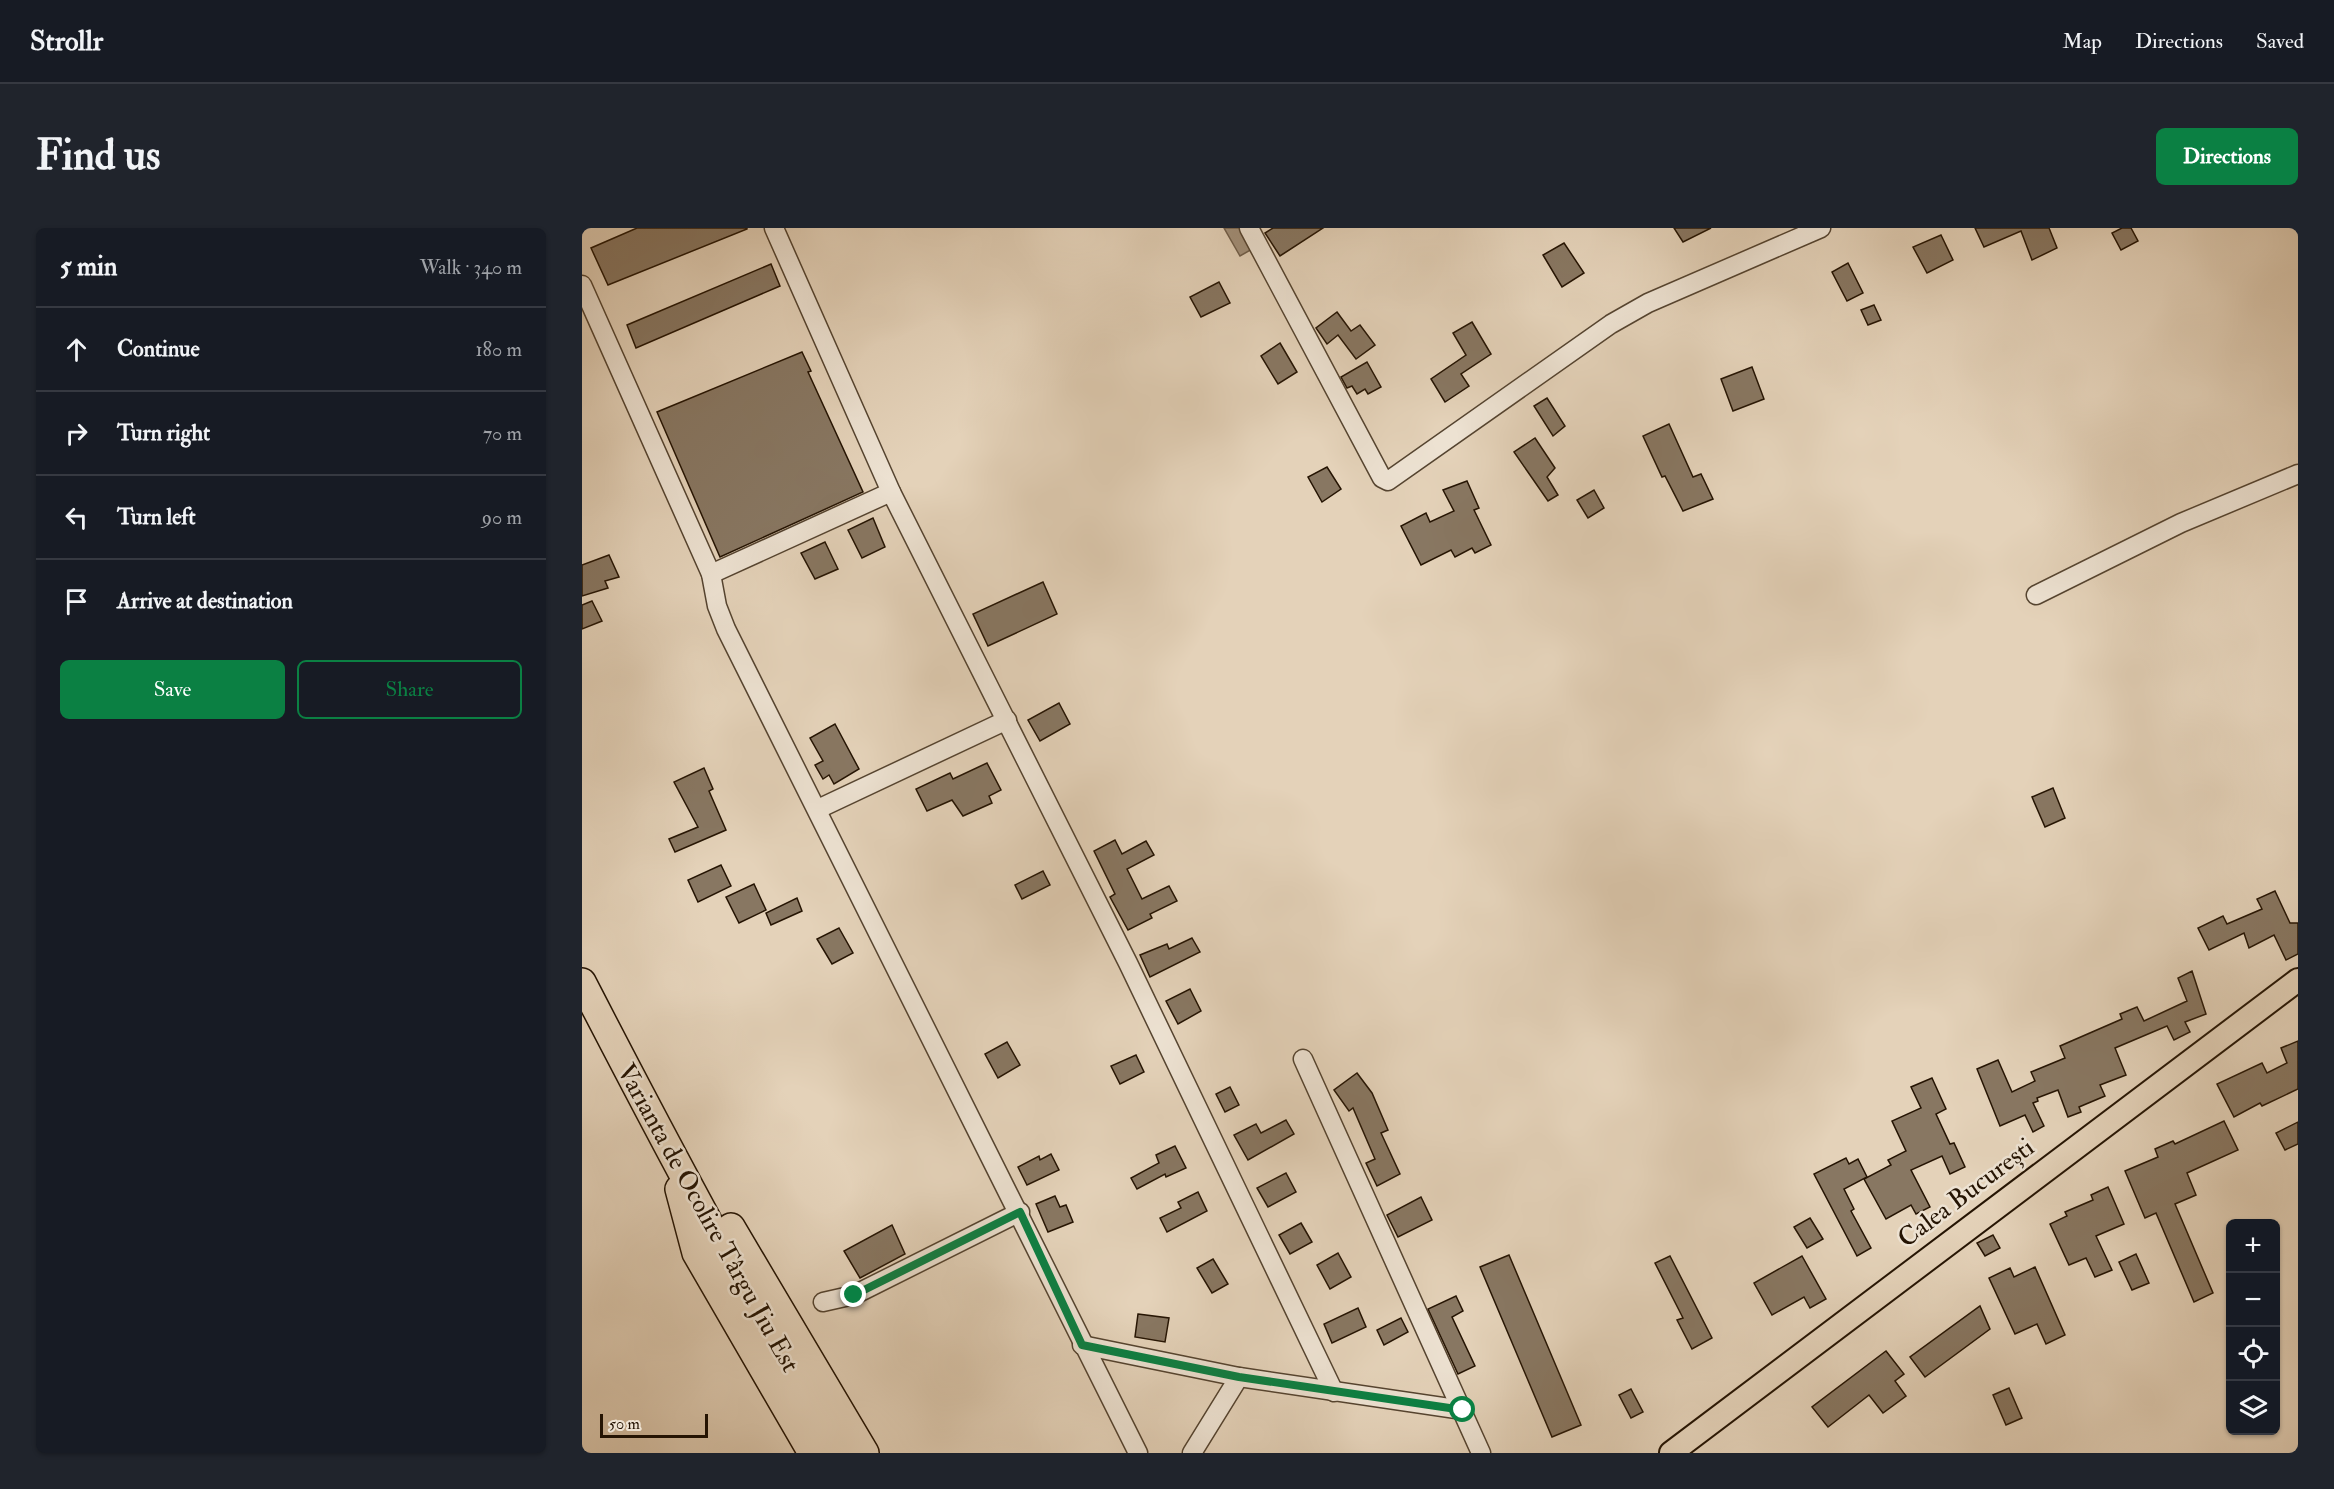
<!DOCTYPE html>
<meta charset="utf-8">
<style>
:root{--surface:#171b24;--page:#20242c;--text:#f1f3f6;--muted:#9ea1a6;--line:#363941;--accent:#0b8043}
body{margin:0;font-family:"IM FELL Double Pica",serif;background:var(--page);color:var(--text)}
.controls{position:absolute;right:18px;bottom:18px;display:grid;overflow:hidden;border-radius:9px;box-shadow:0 2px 4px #0004}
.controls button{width:54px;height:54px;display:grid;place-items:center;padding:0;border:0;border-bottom:2px solid var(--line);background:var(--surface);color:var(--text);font:30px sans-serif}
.scale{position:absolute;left:18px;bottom:15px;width:108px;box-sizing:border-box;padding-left:6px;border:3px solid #251403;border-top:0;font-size:16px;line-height:21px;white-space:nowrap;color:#251403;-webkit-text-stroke:4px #ede2d2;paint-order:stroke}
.stop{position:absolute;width:18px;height:18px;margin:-14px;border:4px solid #0b8043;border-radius:50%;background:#fff}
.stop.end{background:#0b8043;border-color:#fff;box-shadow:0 2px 6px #0008}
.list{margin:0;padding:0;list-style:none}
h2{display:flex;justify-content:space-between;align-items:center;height:78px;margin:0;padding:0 24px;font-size:26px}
h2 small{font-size:20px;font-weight:400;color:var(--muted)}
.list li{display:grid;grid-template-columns:39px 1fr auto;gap:18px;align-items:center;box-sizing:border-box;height:84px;padding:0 24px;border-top:2px solid var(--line)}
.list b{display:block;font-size:22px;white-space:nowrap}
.list em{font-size:20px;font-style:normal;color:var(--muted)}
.actions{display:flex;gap:12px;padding:18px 24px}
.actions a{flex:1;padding:14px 0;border:2px solid var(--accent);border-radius:9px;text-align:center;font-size:21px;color:var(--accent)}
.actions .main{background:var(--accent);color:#fff}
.icon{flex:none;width:33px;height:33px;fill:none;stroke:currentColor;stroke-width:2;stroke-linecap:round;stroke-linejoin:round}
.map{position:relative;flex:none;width:1716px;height:1225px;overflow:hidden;border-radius:9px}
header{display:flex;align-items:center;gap:36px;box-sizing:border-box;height:84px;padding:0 30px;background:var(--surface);border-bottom:2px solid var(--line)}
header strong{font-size:28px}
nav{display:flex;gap:33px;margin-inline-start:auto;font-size:21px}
.intro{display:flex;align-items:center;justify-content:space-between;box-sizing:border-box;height:144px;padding:0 36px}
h1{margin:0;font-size:42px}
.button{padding:15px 27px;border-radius:9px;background:var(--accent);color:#fff;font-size:21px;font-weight:700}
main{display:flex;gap:36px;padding:0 36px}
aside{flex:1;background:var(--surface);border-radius:9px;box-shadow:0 2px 4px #0004}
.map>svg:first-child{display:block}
.water{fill:#a3917b;stroke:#715f4b;stroke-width:1.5}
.building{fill:#887762;stroke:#251403;stroke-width:1.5}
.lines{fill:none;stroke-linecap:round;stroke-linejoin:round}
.minor-casing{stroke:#554430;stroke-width:21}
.major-casing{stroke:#251403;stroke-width:26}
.highway-casing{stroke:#251403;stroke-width:30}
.minor{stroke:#ede2d2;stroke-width:18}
.major{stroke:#e4d2b9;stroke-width:22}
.highway{stroke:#e4d2b9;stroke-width:27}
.route{stroke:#0b8043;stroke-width:8}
.labels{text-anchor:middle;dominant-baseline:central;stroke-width:5;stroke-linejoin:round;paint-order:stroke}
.street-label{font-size:26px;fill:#251403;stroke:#ede2d2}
</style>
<header>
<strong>Strollr</strong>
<nav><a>Map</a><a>Directions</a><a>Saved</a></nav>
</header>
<div class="intro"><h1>Find us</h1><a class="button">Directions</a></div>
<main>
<aside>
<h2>5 min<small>Walk · 340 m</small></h2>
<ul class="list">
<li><svg class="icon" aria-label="ahead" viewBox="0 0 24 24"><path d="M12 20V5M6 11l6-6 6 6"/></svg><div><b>Continue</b></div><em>180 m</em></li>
<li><svg class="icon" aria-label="right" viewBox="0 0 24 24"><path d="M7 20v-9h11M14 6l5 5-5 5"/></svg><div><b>Turn right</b></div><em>70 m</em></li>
<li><svg class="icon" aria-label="left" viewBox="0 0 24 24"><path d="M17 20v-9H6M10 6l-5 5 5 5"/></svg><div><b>Turn left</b></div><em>90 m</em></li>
<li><svg class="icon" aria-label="arrive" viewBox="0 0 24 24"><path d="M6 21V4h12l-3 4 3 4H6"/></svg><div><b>Arrive at destination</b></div></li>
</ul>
<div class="actions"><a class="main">Save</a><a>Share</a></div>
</aside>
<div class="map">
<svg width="1716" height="1225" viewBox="0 0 1716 1225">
<rect width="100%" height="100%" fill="#e4d2b9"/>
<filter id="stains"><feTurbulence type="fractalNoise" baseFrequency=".00333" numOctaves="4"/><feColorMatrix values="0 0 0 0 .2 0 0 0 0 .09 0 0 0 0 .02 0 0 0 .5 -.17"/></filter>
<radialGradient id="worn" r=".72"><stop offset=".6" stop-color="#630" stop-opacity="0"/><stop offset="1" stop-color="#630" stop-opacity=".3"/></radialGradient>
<path class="water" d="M642,0H660L672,20L658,28Z"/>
<g class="building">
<path d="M55,0H165V1L26,57L9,20Z"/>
<path d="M691,0H741L698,28L683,5Z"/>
<path d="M1092,0H1129L1101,14Z"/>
<path d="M1393,0H1467L1475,20L1450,32L1439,3L1402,19Z"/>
<path d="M1540,0H1549L1556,13L1539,22L1530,5Z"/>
<path d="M1359,7L1371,32L1345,45L1331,19Z"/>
<path d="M982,15L1002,45L980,59L961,27Z"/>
<path d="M1266,35L1281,65L1265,73L1250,44Z"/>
<path d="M189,36L198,58L54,120L45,97Z"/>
<path d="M637,54L648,75L619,89L608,69Z"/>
<path d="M1292,77L1299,92L1286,97L1279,82Z"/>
<path d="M755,84L769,103L778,97L793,117L774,131L756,107L745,116L734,100Z"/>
<path d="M890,94L909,126L879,146L887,158L863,174L849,151L884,127L871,105Z"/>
<path d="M698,115L715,144L696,156L679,128Z"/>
<path d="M220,124L229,143L226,144L281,264L138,329L75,184Z"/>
<path d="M785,134L799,159L786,166L783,161L775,166L770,158L765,160L759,149Z"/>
<path d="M1170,139L1182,171L1151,183L1139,151Z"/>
<path d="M965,170L983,198L971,208L952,178Z"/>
<path d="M1087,196L1111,249L1119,246L1131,271L1101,283L1083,248L1080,249L1061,208Z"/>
<path d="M953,210L973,240L965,249L976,267L966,273L932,224Z"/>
<path d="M745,239L759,261L740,274L726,249Z"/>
<path d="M885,253L897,280L892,282L909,317L893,325L890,320L873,329L869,322L839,337L819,298L844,285L848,294L872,283L861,262Z"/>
<path d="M1012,262L1022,280L1006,290L995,272Z"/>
<path d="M291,290L303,319L280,330L266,302Z"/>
<path d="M243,314L256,341L233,351L219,325Z"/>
<path d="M27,327L37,349L23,353L26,360L0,368V337Z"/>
<path d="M461,354L475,386L406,418L391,386Z"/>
<path d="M10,373L20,393L0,401V377Z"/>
<path d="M477,475L488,496L458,513L446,492Z"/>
<path d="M253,496L277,541L252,556L247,547L241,551L233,537L241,533L228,510Z"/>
<path d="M405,535L419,562L407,568L410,575L381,588L370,572L345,583L334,561L368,545L371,551Z"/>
<path d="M122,540L131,561L127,563L144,602L93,624L87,611L116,599L92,554Z"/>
<path d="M1471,560L1483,590L1463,599L1450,569Z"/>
<path d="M533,612L540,626L564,613L572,627L545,641L560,671L587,658L595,673L568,686L570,690L546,702L528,669L533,666L512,623Z"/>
<path d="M139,637L149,658L116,674L106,652Z"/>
<path d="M461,643L468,657L440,671L433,657Z"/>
<path d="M172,656L184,682L157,695L144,669Z"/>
<path d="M1693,663L1708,695H1716V726L1704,732L1692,707L1667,720L1662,705L1627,722L1616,700L1641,688L1645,696L1680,681L1675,671Z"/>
<path d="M215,670L220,683L189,697L184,685Z"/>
<path d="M257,700L271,725L250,736L235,711Z"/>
<path d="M610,710L618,724L568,749L558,727L585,716L587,721Z"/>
<path d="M1610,743L1624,786L1603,794L1608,804L1592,812L1585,798L1533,820L1544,847L1518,857L1523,868L1497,879L1499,884L1486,889L1476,862L1455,870L1456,873L1451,875L1462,898L1451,904L1443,887L1418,898L1395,841L1416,832L1430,864L1453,853L1449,844L1483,830L1478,818L1540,791L1538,786L1555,779L1562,793L1605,773L1596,750Z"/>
<path d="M608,761L619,783L596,796L584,773Z"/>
<path d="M1716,813V861L1680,878L1678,875L1652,889L1635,856L1680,835L1685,845L1705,835L1699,820Z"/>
<path d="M425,814L438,837L416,850L403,826Z"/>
<path d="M554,827L562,844L538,856L529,838Z"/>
<path d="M775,845L790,865L806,902L799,905L818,946L795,958L784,935L793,931L771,880L767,883L752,862Z"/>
<path d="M1350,850L1364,881L1354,886L1368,916L1372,915L1383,939L1368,946L1360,928L1329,942L1348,979L1334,986L1329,977L1304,991L1282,951L1309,937L1306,932L1324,923L1310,893L1339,880L1329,859Z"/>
<path d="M648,859L657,877L643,884L634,866Z"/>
<path d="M704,892L712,906L666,932L652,907L674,896L679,905Z"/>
<path d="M1642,893L1656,922L1605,945L1614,967L1593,976L1631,1065L1612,1074L1574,985L1563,990L1543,943L1576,929L1573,921L1591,913L1593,916Z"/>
<path d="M1716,894V916L1703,922L1694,905Z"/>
<path d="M593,918L604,940L584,949L583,946L555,961L549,950L577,935L574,927Z"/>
<path d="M469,926L477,942L445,957L436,939L457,928L458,932Z"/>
<path d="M1264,930L1267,936L1276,931L1285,949L1262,961L1272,981L1269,983L1289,1020L1275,1028L1232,946Z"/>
<path d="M704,945L714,964L686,979L675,960Z"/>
<path d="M1526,959L1542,996L1514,1008L1530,1042L1513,1049L1504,1030L1487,1037L1468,996L1485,988L1483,984L1511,972L1509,967Z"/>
<path d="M616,964L625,983L585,1004L578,990L599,980L596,974Z"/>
<path d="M473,968L478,979L484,977L491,994L466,1004L454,976Z"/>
<path d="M839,969L850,992L816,1009L805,987Z"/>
<path d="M1228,990L1241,1011L1225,1020L1212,999Z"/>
<path d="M719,995L730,1014L708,1026L697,1007Z"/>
<path d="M310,997L323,1026L278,1050L262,1023Z"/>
<path d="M1411,1007L1418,1020L1403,1028L1395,1015Z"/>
<path d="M756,1025L769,1049L748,1061L735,1037Z"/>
<path d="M1554,1026L1567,1055L1550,1062L1537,1034Z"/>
<path d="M927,1027L999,1197L970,1209L898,1039Z"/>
<path d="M1088,1028L1130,1110L1110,1121L1095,1092L1101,1090L1073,1035Z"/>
<path d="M1220,1028L1244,1071L1228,1080L1222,1069L1190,1087L1172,1055Z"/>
<path d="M631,1031L646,1056L630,1065L615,1040Z"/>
<path d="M1453,1039L1483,1107L1464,1116L1455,1096L1433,1106L1407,1050L1428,1040L1432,1049Z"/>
<path d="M874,1068L881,1083L870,1089L893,1138L876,1146L846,1081Z"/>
<path d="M1398,1078L1408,1101L1343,1149L1328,1129Z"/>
<path d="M776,1080L784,1099L750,1115L742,1096Z"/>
<path d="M556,1086L587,1090L583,1114L553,1109Z"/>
<path d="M819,1090L826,1104L802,1117L795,1102Z"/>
<path d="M1304,1123L1322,1146L1313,1153L1324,1168L1301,1185L1287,1167L1246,1199L1230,1179Z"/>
<path d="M1427,1160L1440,1190L1424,1197L1411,1167Z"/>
<path d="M1049,1161L1061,1184L1049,1190L1037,1167Z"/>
</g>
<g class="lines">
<g class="minor-casing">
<g id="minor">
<path d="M192,0L309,264L546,735L752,1164"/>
<path d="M667,0L800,250L806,253L1029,96L1066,75L1239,0"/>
<path d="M0,57L129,346L135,378L144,401L556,1225"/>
<path d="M129,346L309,264"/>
<path d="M1454,367L1599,295L1716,246"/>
<path d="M236,581L425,492"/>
<path d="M721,831L899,1225"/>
<path d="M241,1074L272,1067L438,984"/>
<path d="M500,1117L657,1149L881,1182"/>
<path d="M610,1225L657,1149"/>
</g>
</g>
<g class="major-casing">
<path id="major" d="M1089,1225L1716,752"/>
</g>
<g class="highway-casing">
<g id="highway">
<path d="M0,754C82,913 166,1071 256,1225"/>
<path d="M97,961L114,1025L230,1225"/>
<path d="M149,999L283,1225"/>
</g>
</g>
<use href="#minor" class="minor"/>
<use href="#major" class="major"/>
<use href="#highway" class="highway"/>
</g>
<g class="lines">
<path class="route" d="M272,1067L438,984L500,1117L657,1149L881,1182"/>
</g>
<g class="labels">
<g class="street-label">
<text transform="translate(1384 965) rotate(-37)">Calea București</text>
<text transform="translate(126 990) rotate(61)">Varianta de Ocolire Târgu Jiu Est</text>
</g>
</g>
<rect width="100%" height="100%" filter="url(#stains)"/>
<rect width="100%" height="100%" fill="url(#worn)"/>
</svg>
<div class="controls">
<button>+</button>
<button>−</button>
<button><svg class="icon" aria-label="locate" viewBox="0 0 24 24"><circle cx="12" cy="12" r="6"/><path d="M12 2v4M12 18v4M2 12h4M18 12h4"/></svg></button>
<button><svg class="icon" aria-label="layers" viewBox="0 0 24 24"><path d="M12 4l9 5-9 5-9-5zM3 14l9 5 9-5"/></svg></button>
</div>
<div class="scale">50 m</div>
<div class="stop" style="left:881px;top:1182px"></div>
<div class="stop end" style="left:272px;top:1067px"></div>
</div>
</main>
